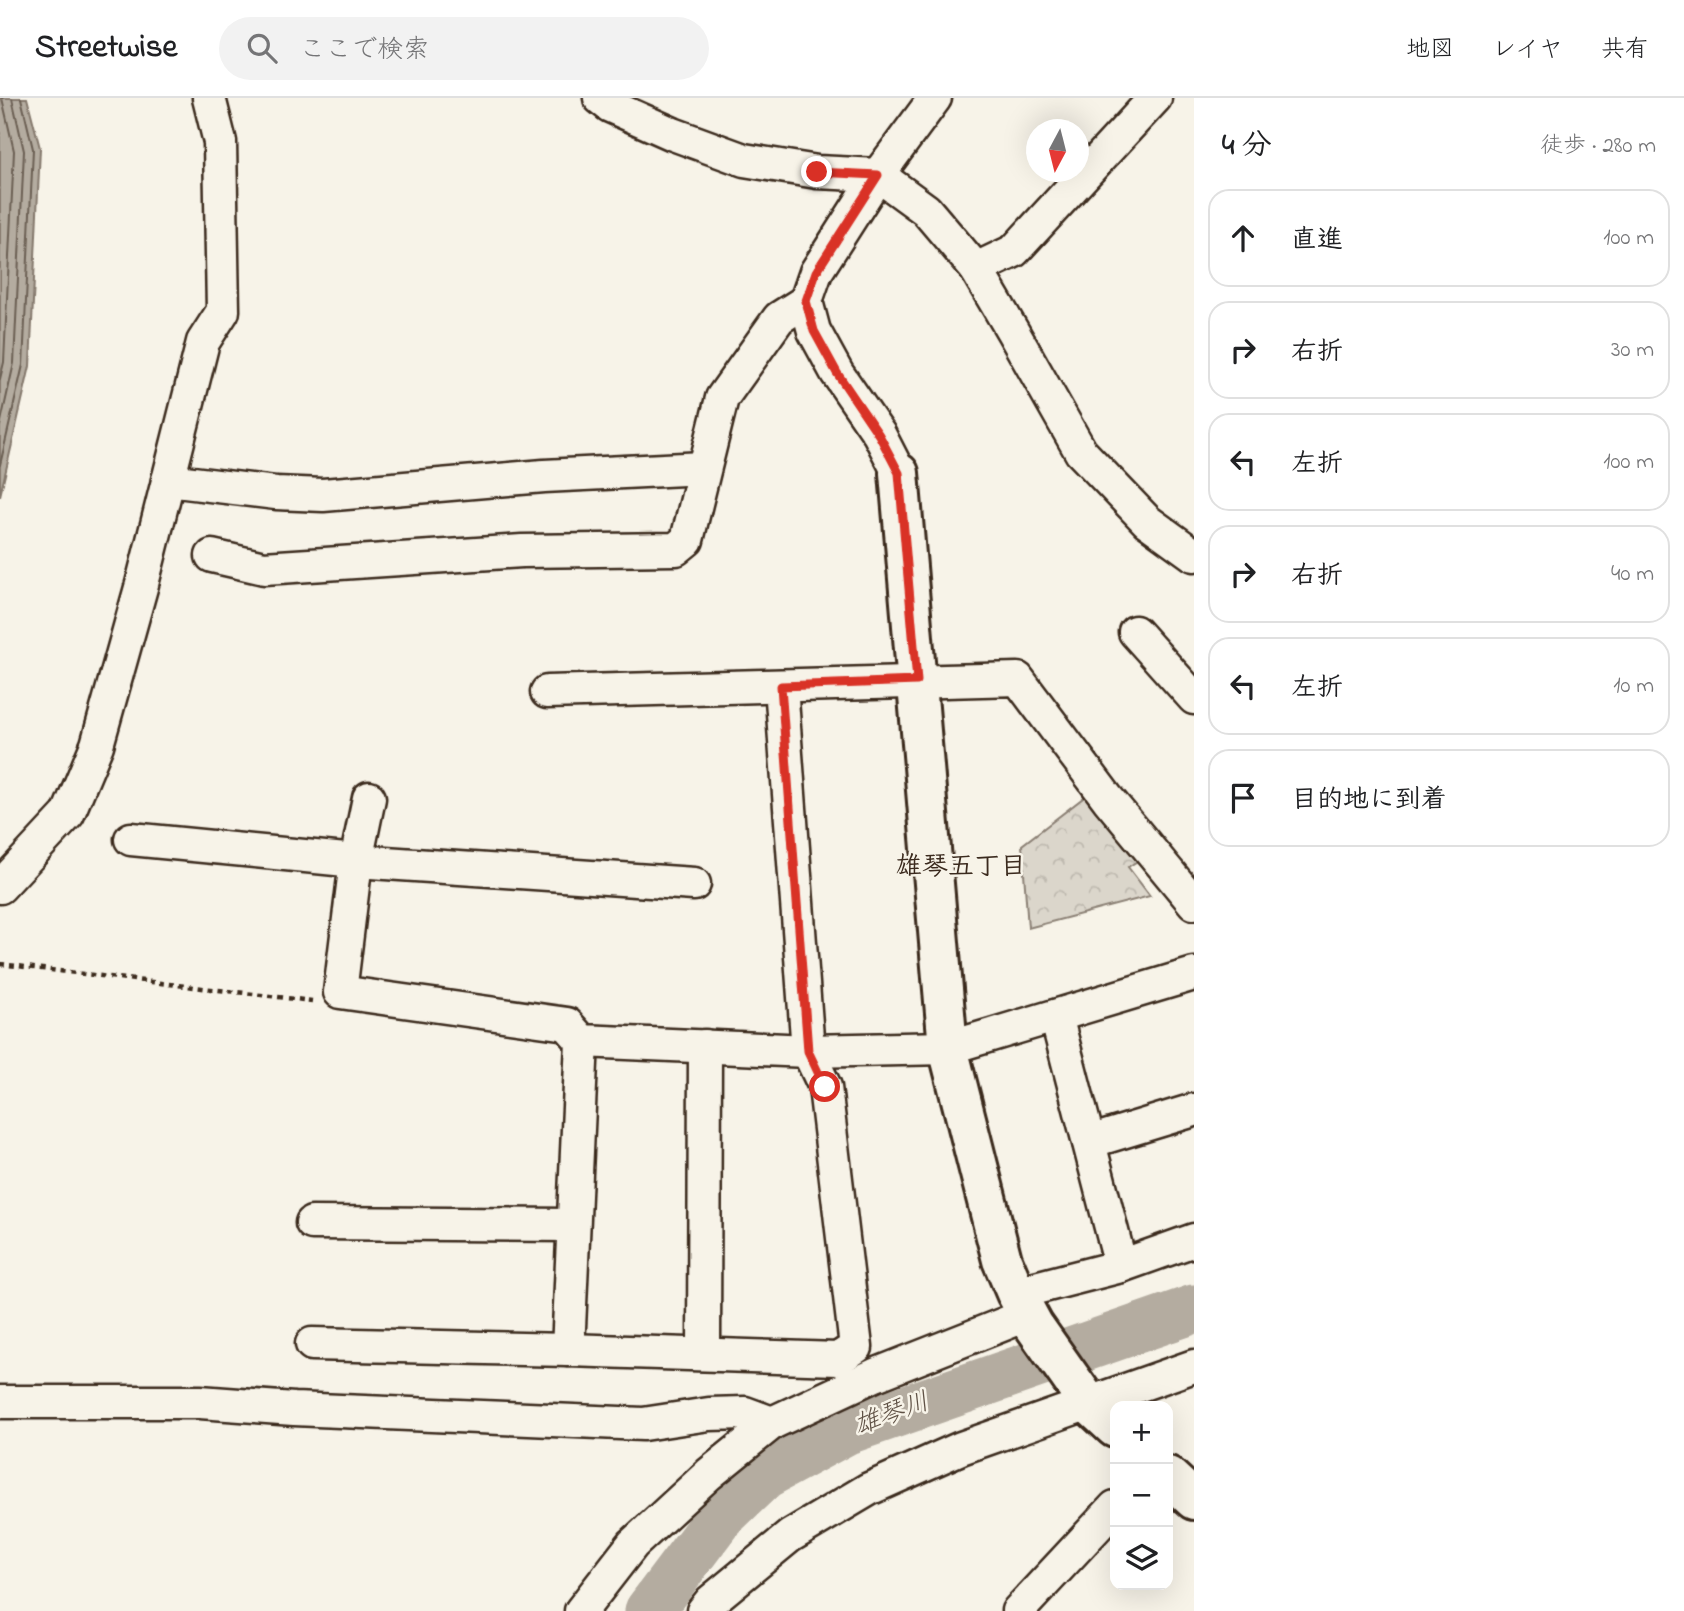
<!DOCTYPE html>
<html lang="ja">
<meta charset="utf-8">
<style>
:root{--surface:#fff;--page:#f2f2f2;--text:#202124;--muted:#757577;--line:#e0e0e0}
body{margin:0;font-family:"Indie Flower","Klee One",sans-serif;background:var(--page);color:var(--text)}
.controls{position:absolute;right:21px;bottom:21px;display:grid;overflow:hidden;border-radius:14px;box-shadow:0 7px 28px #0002}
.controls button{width:63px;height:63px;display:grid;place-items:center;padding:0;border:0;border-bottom:2px solid var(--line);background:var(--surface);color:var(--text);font:35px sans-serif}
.compass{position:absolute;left:1026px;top:21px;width:63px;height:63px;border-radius:50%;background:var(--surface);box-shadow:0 7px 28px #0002;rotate:187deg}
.stop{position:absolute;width:21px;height:21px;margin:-16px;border:5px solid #d93025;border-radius:50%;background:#fff}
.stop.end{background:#d93025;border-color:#fff;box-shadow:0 2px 7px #0008}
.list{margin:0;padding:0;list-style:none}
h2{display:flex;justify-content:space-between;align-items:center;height:91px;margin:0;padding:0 28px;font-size:30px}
h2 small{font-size:23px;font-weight:400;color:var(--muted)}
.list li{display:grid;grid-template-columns:46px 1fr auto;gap:21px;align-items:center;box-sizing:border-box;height:98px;margin:0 14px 14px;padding:0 14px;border:2px solid var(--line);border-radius:21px}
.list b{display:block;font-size:26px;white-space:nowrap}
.list em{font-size:23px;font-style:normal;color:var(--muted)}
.icon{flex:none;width:38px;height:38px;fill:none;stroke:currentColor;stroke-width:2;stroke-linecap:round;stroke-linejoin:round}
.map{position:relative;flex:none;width:1194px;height:1513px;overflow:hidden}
header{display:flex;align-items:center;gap:42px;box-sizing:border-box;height:98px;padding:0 35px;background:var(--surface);border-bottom:2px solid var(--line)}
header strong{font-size:33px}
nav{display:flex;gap:38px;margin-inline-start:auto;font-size:24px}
.search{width:490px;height:63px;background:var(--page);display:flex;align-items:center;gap:18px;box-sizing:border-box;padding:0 24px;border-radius:38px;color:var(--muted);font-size:26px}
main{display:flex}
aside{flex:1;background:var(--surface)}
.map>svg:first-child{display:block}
.park{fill:url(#park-crowns);stroke:#8b8074;stroke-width:2}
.water{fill:#b4aca0;stroke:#84786c;stroke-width:2}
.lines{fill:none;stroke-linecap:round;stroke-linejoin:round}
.shore{stroke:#6b5e52;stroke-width:2}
.river{stroke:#b4aca0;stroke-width:49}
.minor-casing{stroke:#3b2a1e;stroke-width:37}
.tertiary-casing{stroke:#3b2a1e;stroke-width:44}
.path{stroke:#3b2a1e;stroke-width:4.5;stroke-dasharray:5 5;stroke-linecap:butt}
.minor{stroke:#f7f3e8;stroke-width:32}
.tertiary{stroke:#f7f3e8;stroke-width:38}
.route{stroke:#d93025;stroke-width:9}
.labels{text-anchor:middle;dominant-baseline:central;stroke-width:5;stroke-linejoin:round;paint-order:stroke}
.neighbourhood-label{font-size:26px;font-weight:bold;fill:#3b2a1e;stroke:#f7f3e8}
.water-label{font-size:26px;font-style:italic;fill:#5f5145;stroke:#f7f3e8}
</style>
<header>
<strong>Streetwise</strong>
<div class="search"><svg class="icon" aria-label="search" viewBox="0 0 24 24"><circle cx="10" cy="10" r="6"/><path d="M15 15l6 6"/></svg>ここで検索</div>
<nav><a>地図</a><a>レイヤ</a><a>共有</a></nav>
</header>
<main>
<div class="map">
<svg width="1194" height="1513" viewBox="0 0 1194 1513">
<defs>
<pattern id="park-crowns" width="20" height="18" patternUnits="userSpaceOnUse" patternTransform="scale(1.75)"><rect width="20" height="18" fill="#dbd6cb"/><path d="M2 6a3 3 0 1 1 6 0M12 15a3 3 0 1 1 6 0" fill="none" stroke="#bdb8ae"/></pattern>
</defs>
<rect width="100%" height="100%" fill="#f7f3e8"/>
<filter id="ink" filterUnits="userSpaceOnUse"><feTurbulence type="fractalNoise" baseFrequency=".0143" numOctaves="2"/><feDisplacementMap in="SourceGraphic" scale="14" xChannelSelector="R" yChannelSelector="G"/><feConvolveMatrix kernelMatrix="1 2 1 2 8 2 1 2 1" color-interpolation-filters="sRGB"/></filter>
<g filter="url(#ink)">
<path class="park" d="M1087,697L1139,762L1128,769L1150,798L1028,830L1022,747Z"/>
<path class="water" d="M0,0H27L40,50L30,268L0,398Z"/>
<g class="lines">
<g class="shore">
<path d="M0,281L4,264L14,53L2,0"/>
<path d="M0,328L14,265L24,53L12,0"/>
<path d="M0,367L23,267L33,51L21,0"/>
</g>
<path class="river" d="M649,1513L718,1421L764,1377L847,1332L1194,1211"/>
<g class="minor-casing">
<g id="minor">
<path d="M600,0L610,8L673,36L744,62L817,74L878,77L926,112L976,171L1013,234L1081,354L1147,423L1194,457"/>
<path d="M976,171L1014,153L1155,0"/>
<path d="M899,375L879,336L837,275L814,233L806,203L816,174L878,77L935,0"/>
<path d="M168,382L276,395L323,397L544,378L704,370"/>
<path d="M212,458L264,470L522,453L676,451L687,442L722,300L779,220L806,203"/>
<path d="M1135,534L1194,600"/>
<path d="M547,594L1018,581L1108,701L1194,805"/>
<path d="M369,700L356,763L340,894L567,926L582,943L808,953L948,950L1194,876"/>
<path d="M131,741L356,763L694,786"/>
<path d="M0,789L68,716L97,647L142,486L203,244L223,213L220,44L209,0"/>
<path d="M1056,918L1121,1168"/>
<path d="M1089,1044L1194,1012"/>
<path d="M312,1125L573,1127"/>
<path d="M1016,1195L1121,1168L1194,1142"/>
<path d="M312,1246L568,1252L838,1261L856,1249L825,989L808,953L781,588"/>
<path d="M568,1252L582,943"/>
<path d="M704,1256L705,948"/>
<path d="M0,1304H200L294,1311L643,1326L709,1316L745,1315L772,1325"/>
<path d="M581,1513L633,1446L709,1376L772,1325L875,1277L1027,1217"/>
<path d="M703,1513L711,1503L790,1438L869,1391L961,1350L1194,1268"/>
<path d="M1018,1513L1115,1409"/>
</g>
</g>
<g class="tertiary-casing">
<g id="tertiary">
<path d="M899,375L948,950L1002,1162L1016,1195L1034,1228L1089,1306L1115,1330"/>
<path d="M1168,1378L1194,1402"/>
</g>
</g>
<path class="path" d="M0,866L312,903"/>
<use href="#minor" class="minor"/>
<use href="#tertiary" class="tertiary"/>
</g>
</g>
<g class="lines" filter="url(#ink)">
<path class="route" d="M817,74L878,77L816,174L806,203L814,233L837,275L879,337L899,375L917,583L781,588L808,953L825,989"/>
</g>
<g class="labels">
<g class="neighbourhood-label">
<text x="961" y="770">雄琴五丁目</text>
</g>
<g class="water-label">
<text transform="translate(892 1317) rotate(-20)">雄琴川</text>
</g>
</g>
</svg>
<div class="controls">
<button>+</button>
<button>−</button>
<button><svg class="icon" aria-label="layers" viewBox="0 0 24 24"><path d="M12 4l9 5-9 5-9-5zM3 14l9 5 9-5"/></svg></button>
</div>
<svg class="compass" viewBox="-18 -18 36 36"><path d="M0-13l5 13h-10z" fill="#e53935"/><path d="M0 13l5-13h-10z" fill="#757577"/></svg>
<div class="stop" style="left:825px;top:989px"></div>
<div class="stop end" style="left:817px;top:74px"></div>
</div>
<aside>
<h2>4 分<small>徒歩 · 280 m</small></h2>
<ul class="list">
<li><svg class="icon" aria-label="ahead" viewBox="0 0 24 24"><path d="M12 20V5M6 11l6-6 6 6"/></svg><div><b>直進</b></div><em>100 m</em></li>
<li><svg class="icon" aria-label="right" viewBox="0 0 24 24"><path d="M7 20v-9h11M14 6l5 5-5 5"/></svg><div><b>右折</b></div><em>30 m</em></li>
<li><svg class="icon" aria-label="left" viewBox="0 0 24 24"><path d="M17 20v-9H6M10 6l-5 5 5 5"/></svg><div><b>左折</b></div><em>100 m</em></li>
<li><svg class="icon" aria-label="right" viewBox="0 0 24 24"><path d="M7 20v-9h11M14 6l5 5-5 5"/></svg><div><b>右折</b></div><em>40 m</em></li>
<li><svg class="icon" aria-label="left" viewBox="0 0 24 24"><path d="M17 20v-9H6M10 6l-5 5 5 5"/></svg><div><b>左折</b></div><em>10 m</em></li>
<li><svg class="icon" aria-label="arrive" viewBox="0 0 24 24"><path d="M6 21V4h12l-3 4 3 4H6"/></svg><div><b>目的地に到着</b></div></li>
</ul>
</aside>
</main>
